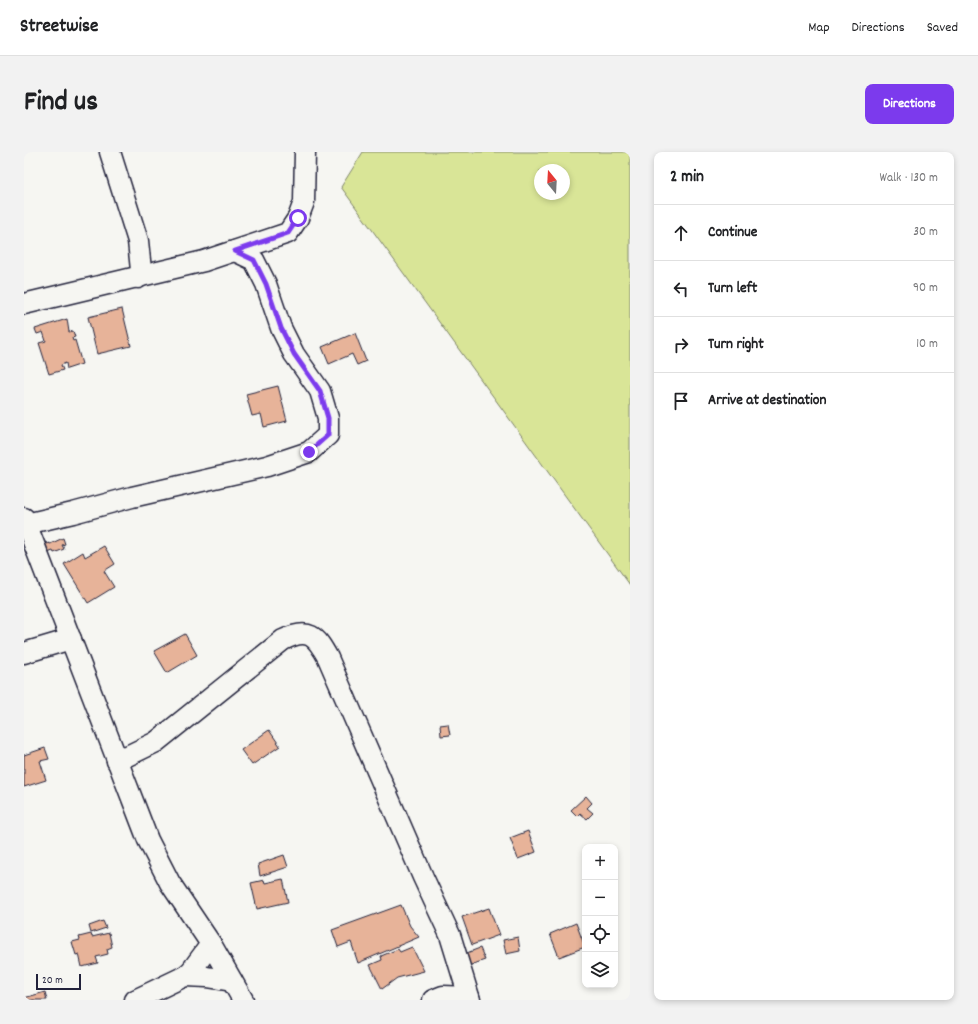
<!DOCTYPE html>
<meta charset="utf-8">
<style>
:root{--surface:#fff;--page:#f2f2f2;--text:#202124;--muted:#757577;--line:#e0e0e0;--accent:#7c3aed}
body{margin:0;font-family:Dekko,sans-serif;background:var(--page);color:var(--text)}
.controls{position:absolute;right:12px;bottom:12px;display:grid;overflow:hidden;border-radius:8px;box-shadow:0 2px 6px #0003}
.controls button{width:36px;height:36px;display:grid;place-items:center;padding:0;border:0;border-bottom:1px solid var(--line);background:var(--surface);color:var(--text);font:20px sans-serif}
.compass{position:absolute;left:510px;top:12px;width:36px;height:36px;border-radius:50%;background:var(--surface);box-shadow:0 2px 6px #0003;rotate:342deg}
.scale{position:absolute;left:12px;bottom:10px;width:45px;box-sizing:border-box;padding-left:4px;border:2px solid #22223b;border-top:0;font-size:11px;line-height:14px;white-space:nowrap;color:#22223b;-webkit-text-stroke:3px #f6f6f2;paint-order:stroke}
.stop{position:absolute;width:12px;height:12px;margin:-9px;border:3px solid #7c3aed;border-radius:50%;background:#fff}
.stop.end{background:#7c3aed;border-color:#fff;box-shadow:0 1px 4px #0008}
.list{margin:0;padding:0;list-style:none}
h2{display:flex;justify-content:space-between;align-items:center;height:52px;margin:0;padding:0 16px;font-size:17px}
h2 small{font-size:13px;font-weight:400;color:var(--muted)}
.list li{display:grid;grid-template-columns:26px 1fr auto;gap:12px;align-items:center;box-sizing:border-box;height:56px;padding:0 16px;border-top:1px solid var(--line)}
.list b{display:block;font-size:15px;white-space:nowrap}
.list em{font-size:13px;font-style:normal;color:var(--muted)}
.icon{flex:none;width:22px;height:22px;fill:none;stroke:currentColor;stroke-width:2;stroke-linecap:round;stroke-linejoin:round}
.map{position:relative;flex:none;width:606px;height:848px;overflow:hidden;border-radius:8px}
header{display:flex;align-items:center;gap:24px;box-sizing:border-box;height:56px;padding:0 20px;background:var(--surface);border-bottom:1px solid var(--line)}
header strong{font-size:19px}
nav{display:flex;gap:22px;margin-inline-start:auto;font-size:14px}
.intro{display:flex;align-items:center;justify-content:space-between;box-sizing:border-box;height:96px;padding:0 24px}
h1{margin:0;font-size:28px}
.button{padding:10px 18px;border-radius:8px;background:var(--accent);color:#fff;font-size:14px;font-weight:700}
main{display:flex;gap:24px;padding:0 24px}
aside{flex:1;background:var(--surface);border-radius:8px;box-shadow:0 2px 6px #0003}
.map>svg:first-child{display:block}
.green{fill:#d9e597;stroke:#7e8469;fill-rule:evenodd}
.building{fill:#e7b399;stroke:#22223b}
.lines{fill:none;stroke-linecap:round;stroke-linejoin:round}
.minor-casing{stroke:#22223b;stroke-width:23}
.minor{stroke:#f6f6f2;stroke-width:20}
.route{stroke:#7c3aed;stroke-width:5}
</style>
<header>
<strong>Streetwise</strong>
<nav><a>Map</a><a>Directions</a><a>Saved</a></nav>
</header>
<div class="intro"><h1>Find us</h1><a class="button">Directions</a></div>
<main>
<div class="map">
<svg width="606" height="848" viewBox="0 0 606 848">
<rect width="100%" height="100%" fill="#f6f6f2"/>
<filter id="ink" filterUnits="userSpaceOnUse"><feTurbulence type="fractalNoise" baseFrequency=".025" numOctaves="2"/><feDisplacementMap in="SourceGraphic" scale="8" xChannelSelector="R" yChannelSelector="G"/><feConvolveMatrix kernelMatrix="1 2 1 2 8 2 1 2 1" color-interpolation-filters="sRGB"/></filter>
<g filter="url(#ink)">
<path class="green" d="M339,0H606V433L317,35ZM516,18H540V42H516Z"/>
<g class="building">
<path d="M98,157L107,194L73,202L64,165Z"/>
<path d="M43,167L45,180L49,179L51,185L48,186L49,189L51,188L58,212L43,217L42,211L37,213L39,218L25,222L15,191L22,189L19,180L13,182L11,177Z"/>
<path d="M331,181L342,209L333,213L328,202L305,212L298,195Z"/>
<path d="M254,234L263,269L240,275L237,262L228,264L222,242Z"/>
<path d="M39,386L41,392L38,393L40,397L30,401L29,399L21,402L17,392L22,390L23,392L25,391L26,392Z"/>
<path d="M80,394L91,412L80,419L90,435L64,451L40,412L59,400L61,405Z"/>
<path d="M161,482L173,503L143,521L130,499Z"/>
<path d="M424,572L426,583L417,584L416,573Z"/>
<path d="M245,578L256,594L228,613L217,598Z"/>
<path d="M21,596L25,607L16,609L22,628L0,635V603Z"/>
<path d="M562,644L568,651L563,656L569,661L563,667L556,661L553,664L547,658Z"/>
<path d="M504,679L512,700L494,707L486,686Z"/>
<path d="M260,703L264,715L236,724L234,712Z"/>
<path d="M259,727L264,750L233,757L227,731L240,728L241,731Z"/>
<path d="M377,753L386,774L395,785L334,811L327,790L314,795L308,778Z"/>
<path d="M465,756L475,783L448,793L438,765Z"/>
<path d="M79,769L82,776L67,781L65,774Z"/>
<path d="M552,771L561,795L535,805L526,782Z"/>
<path d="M85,781L88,795L83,797L84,802L72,805L74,811L58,815L55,802L52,803L48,790L56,788L55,785L67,782L68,785Z"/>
<path d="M494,785L496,799L482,802L479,788Z"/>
<path d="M388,795L400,819L373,826L358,837L346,813L358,808L357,804L374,797L376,800Z"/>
<path d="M456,796L461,808L444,814L440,802Z"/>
<path d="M21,840L23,848H0V846Z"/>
</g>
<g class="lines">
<g class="minor-casing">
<g id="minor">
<path d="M86,0L114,89L117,118L114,126"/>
<path d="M0,152L180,109L264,81L274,66L280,50L281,0"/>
<path d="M0,366L124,688L146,731L187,792L219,848"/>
<path d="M2,372L49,361L108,345L243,314L285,300L304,283V266L296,239L270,202L257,176L242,132L230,108L211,99"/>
<path d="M0,501L47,487"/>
<path d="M93,609L132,590L259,488C285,475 292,484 304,506L399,725L426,783L446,848"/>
<path d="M161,824L183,825L208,829"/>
<path d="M111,848L161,824L167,819L187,792"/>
<path d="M409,848L419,844L445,845"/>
</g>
</g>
<use href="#minor" class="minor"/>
</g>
</g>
<g class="lines" filter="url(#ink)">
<path class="route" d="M274,66L264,81L211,99L230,108L242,132L257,176L270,202L296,239L304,266V283L285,300"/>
</g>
</svg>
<div class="controls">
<button>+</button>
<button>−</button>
<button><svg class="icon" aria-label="locate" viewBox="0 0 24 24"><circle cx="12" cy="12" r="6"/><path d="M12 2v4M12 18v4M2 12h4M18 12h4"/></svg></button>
<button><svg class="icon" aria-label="layers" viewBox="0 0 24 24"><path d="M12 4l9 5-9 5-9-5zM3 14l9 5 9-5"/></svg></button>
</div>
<svg class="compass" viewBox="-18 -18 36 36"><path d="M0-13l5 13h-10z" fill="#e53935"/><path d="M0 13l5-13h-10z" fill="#757577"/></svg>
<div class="scale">20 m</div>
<div class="stop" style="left:274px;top:66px"></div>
<div class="stop end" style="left:285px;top:300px"></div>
</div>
<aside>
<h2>2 min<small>Walk · 130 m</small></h2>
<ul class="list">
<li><svg class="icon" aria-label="ahead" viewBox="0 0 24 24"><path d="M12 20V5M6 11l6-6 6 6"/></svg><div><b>Continue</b></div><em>30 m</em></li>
<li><svg class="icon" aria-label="left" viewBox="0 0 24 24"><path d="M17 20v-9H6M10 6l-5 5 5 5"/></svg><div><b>Turn left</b></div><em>90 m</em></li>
<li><svg class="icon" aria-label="right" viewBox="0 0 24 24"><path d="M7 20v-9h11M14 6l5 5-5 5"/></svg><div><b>Turn right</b></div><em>10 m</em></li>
<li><svg class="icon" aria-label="arrive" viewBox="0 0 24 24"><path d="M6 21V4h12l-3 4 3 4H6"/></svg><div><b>Arrive at destination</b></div></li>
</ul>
</aside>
</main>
